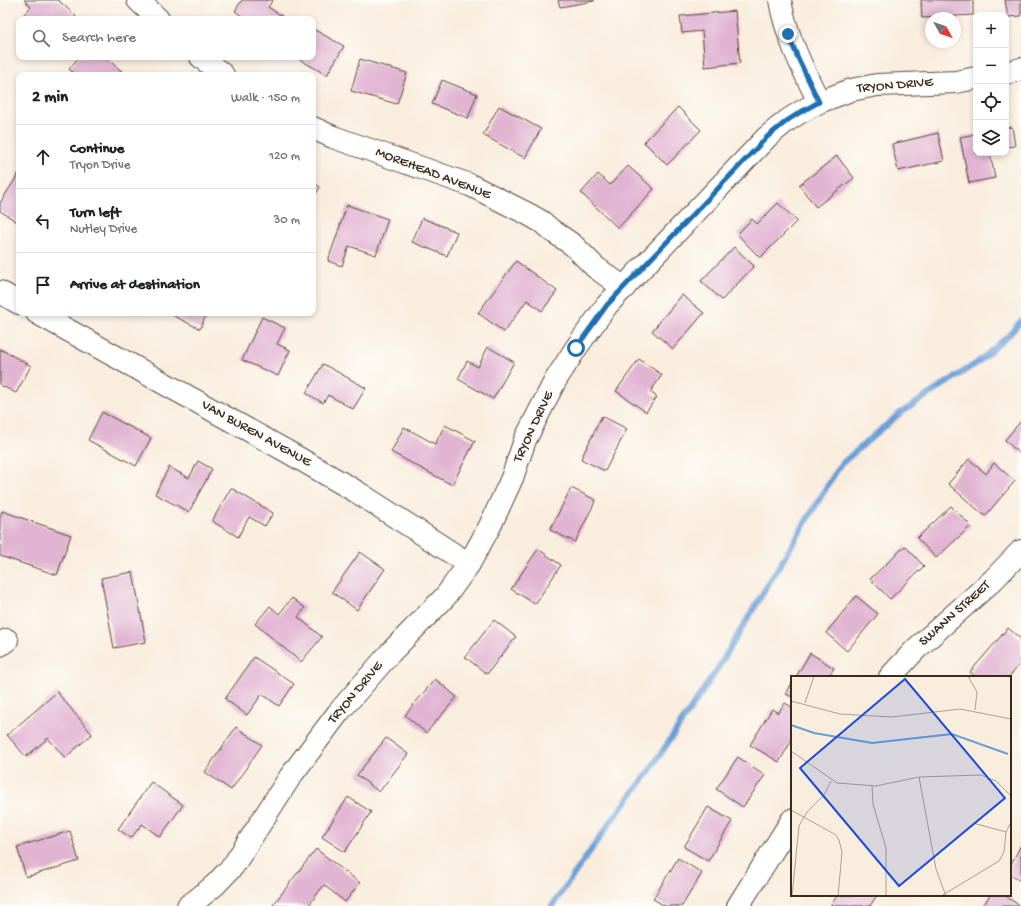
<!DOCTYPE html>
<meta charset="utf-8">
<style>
:root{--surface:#fff;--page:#f2f2f2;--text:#202124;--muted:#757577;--line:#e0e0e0}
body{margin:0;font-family:"Gochi Hand",sans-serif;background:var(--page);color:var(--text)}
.controls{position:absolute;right:12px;top:12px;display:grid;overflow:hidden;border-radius:8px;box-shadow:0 2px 6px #0003}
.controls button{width:36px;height:36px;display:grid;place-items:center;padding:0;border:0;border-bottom:1px solid var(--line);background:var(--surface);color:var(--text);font:20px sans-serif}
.compass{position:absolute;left:925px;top:12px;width:36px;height:36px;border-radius:50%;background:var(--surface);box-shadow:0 2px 6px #0003;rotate:130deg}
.stop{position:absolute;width:12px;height:12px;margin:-9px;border:3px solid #1f6fb2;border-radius:50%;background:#fff}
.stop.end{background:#1f6fb2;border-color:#fff;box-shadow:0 1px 4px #0008}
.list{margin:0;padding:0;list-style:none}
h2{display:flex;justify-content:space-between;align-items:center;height:52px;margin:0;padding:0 16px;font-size:17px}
h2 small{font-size:13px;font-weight:400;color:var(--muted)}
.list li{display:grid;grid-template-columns:26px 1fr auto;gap:12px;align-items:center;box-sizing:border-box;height:64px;padding:0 16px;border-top:1px solid var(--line)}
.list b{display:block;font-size:15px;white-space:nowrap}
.list p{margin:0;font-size:13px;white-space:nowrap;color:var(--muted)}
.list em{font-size:13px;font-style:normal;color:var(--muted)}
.icon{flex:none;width:22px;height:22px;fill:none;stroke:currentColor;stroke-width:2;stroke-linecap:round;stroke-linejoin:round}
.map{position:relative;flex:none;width:1021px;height:906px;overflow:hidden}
.search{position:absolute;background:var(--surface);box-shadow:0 2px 6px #0003;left:16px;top:16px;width:300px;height:44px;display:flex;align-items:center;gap:10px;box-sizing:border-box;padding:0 14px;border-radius:8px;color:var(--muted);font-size:15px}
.panel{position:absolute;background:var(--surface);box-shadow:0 2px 6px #0003;left:16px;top:72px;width:300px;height:244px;border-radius:8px}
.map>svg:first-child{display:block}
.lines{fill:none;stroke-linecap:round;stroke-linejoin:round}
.stream{stroke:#699fd6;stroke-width:6}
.building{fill:#e1b4d2}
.minor-casing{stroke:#58473b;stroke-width:24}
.minor{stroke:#fff;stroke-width:22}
.route{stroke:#1f6fb2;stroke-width:5}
.labels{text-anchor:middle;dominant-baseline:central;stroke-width:3;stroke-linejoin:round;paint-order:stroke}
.street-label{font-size:14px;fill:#3b2a1e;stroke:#fdfcf7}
.inset-river{fill:none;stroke:#699fd6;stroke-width:2}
.inset-road{fill:none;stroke:#ad9f91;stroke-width:1}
.view{fill:#1d4ed8;fill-opacity:0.15;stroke:#1d4ed8;stroke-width:2}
.inset-edge{fill:none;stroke:#3b2a1e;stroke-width:2}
</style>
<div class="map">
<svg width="1021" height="906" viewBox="0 0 1021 906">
<rect width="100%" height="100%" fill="#fdfcf7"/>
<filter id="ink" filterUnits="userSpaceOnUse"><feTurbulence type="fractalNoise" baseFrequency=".025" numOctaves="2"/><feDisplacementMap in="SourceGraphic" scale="8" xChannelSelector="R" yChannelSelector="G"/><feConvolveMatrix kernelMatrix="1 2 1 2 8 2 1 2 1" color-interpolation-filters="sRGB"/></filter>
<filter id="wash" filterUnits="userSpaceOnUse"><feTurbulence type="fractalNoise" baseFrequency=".012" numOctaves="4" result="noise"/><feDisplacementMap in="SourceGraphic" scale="16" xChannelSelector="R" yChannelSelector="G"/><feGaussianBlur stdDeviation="0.9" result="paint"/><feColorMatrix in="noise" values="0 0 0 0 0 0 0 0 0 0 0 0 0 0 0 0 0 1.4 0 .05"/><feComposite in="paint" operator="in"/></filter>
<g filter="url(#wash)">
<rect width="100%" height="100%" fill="#f9edde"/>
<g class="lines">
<path class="stream" d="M552,906L612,820L646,776L718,668L840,465L899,414L977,363L1009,335L1021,321"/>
</g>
<g id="blocks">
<g class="building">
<path d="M24,0H58L76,16L73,19H19L31,7Z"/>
<path d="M242,0H273L268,7L286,19H246L235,11Z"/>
<path d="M558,0H594V1L560,7Z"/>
<path d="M921,0H973V15L922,18Z"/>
<path d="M1005,0H1021V16L1008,17Z"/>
<path d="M735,11L740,63L705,67L702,31L682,33L680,16Z"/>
<path d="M313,29L344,46L327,75L295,57H313Z"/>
<path d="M79,57H105L126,75H77L69,69Z"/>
<path d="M360,59L407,73L397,104L351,91Z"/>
<path d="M442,80L477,94L468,118L432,104Z"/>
<path d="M499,106L541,129L525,158L483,135Z"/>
<path d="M678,107L701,130L667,165L644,142Z"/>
<path d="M1012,127L1015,146L1006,147V128Z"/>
<path d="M938,133L944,161L898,171L892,144Z"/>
<path d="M976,134V153H990L995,178L969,183L960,137Z"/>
<path d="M837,156L854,178L816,207L799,185Z"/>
<path d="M628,166L654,189L618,228L581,193L598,174L610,185Z"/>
<path d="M19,173V223L0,211V203Z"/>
<path d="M313,183L320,187L313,199Z"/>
<path d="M778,203L797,221L760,258L737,234L752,219L757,224Z"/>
<path d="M347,205L388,219L376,255L349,246L342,266L328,261Z"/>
<path d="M422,218L457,232L447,256L412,242Z"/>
<path d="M734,247L754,266L722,300L701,281Z"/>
<path d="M516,261L557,291L542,311L527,300L504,332L478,313Z"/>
<path d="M682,295L704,313L673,349L652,331Z"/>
<path d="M168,313H207L200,329Z"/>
<path d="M262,317L285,328L277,344L290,350L278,376L242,360Z"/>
<path d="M488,347L514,362L493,399L458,379L467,361L478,367Z"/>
<path d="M0,349L31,366L16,393L0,385Z"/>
<path d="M639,359L662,375L650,392L657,397L646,412L616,391Z"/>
<path d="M323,364L366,388L353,409L328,395L323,403L306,393Z"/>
<path d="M102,412L151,438L136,466L88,440Z"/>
<path d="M602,416L627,429L605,471L581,459Z"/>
<path d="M1021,421V455L1005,440Z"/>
<path d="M445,425L475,441L452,485L391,452L404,427L435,444Z"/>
<path d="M969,459L986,474L994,463L1015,481L985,516L948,484Z"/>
<path d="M198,461L212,469L189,512L155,494L169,467L189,478Z"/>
<path d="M231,488L273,513L265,526L249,517L238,537L212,521Z"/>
<path d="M571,488L596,500L575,542L550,530Z"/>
<path d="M951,506L971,526L936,558L917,538Z"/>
<path d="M2,511L71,535L57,575L0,556V518Z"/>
<path d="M905,546L924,566L890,599L870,579Z"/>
<path d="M538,549L561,565L535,604L511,589Z"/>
<path d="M360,552L385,569L357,610L332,592Z"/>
<path d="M133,572L146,642L114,648L101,578Z"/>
<path d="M856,596L878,614L847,651L826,633Z"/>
<path d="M292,598L305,608L298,617L322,637L301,662L255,624L270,606L279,614Z"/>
<path d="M494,620L516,637L487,674L465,657Z"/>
<path d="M1008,628L1021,639V663L1009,677H976L970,672Z"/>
<path d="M810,653L834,668L828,677H796Z"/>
<path d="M254,657L294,684L279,706L262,694L247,715L225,699Z"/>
<path d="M435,679L457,697L426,733L405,715Z"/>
<path d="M792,683V697L786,694Z"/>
<path d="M57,692L92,734L65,758L48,738L26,757L7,735Z"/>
<path d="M785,703L792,707V740L779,762L750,745L772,709L778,713Z"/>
<path d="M236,727L262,745L231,790L205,772Z"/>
<path d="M386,738L408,754L379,792L357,775Z"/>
<path d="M738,757L765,775L743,807L716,789Z"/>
<path d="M151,782L183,805L160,837L142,824L131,838L118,829Z"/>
<path d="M348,797L371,812L345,852L322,837Z"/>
<path d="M708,807L732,821L708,861L684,847Z"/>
<path d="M70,831L79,861L26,877L17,847Z"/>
<path d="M1021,845V881L1010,875V866Z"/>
<path d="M316,849L360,883L345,902L324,885L308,906H274L273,905Z"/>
<path d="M678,858L702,873L682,906H665L653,899Z"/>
<path d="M838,895H877L870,906H830Z"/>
<path d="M990,895H1004L1020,906H983Z"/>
</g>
</g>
</g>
<g filter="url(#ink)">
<use href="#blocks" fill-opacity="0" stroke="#58473b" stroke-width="1"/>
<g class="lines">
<g class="minor-casing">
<g id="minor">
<path d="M138,0L158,19"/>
<path d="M780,0C786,36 803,69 819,102"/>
<path d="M201,57L223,75"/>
<path d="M1006,73L1021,69"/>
<path d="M313,128L333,137L470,185L528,214L542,222L551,230L573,245L595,267L624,288"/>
<path d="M0,292L19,303"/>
<path d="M37,313L288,452L357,492L469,564"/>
<path d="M0,645L7,640"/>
<path d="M890,677L916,649L993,580L1021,551"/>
<path d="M188,906L194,902L215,885L233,866L290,777L338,713L390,653L445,597L469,564L490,526L512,478L525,440L555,381L576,348L607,305L644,266L767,137L788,120L799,113L819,102L851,90L877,85L956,82L976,78"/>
<path d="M738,906L792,820"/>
</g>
</g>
<use href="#minor" class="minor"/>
</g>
</g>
<g class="lines" filter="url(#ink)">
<path class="route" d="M576,348L607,305L644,266L767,137L788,120L799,113L819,102L798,58L788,34"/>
</g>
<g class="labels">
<g class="street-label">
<text transform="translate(895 86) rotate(-5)">TRYON DRIVE</text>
<text transform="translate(433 174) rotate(21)">MOREHEAD AVENUE</text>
<text transform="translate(534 427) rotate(-65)">TRYON DRIVE</text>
<text transform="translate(256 434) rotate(29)">VAN BUREN AVENUE</text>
<text transform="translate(955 614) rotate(-42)">SWANN STREET</text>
<text transform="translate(356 693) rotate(-50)">TRYON DRIVE</text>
</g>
</g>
<g transform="translate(791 676)">
<rect width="220" height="220" fill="#f9edde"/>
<path class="inset-river" d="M0,49L23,57L81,67L161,58L217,78"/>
<path class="inset-road" d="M177,0L186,16L184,34M0,25L49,38L101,41L169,33L220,43M14,27L23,0M0,75L46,107L85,110L128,101L190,99L205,105L220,120M128,101L145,193L155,220M81,110L82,128L95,172V220M0,134L45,159L48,164L51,176L47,220M182,147L215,156M1,220L8,150L16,136L33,119L40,105M150,220L208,185L213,176L215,156L220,146"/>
<path class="view" d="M114,3L214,122L108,210L9,92Z"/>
<rect width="220" height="220" class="inset-edge"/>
</g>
</svg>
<div class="controls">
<button>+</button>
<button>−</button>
<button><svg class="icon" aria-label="locate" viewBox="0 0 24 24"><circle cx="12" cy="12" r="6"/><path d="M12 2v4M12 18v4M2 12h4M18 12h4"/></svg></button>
<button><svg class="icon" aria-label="layers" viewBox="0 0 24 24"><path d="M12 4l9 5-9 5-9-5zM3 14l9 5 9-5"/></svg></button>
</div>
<svg class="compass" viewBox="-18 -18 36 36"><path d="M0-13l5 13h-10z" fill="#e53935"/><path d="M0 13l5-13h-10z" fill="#757577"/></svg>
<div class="stop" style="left:576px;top:348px"></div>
<div class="stop end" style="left:788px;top:34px"></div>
<div class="search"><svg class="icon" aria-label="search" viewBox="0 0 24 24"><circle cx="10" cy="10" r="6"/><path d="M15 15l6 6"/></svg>Search here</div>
<section class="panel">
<h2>2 min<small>Walk · 150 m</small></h2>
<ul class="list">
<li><svg class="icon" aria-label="ahead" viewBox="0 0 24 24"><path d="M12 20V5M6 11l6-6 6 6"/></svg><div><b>Continue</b><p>Tryon Drive</p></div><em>120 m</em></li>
<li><svg class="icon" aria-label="left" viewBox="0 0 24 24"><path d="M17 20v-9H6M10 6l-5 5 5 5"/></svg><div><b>Turn left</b><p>Nutley Drive</p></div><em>30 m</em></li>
<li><svg class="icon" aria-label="arrive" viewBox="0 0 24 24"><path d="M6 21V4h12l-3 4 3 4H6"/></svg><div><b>Arrive at destination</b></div></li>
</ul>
</section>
</div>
